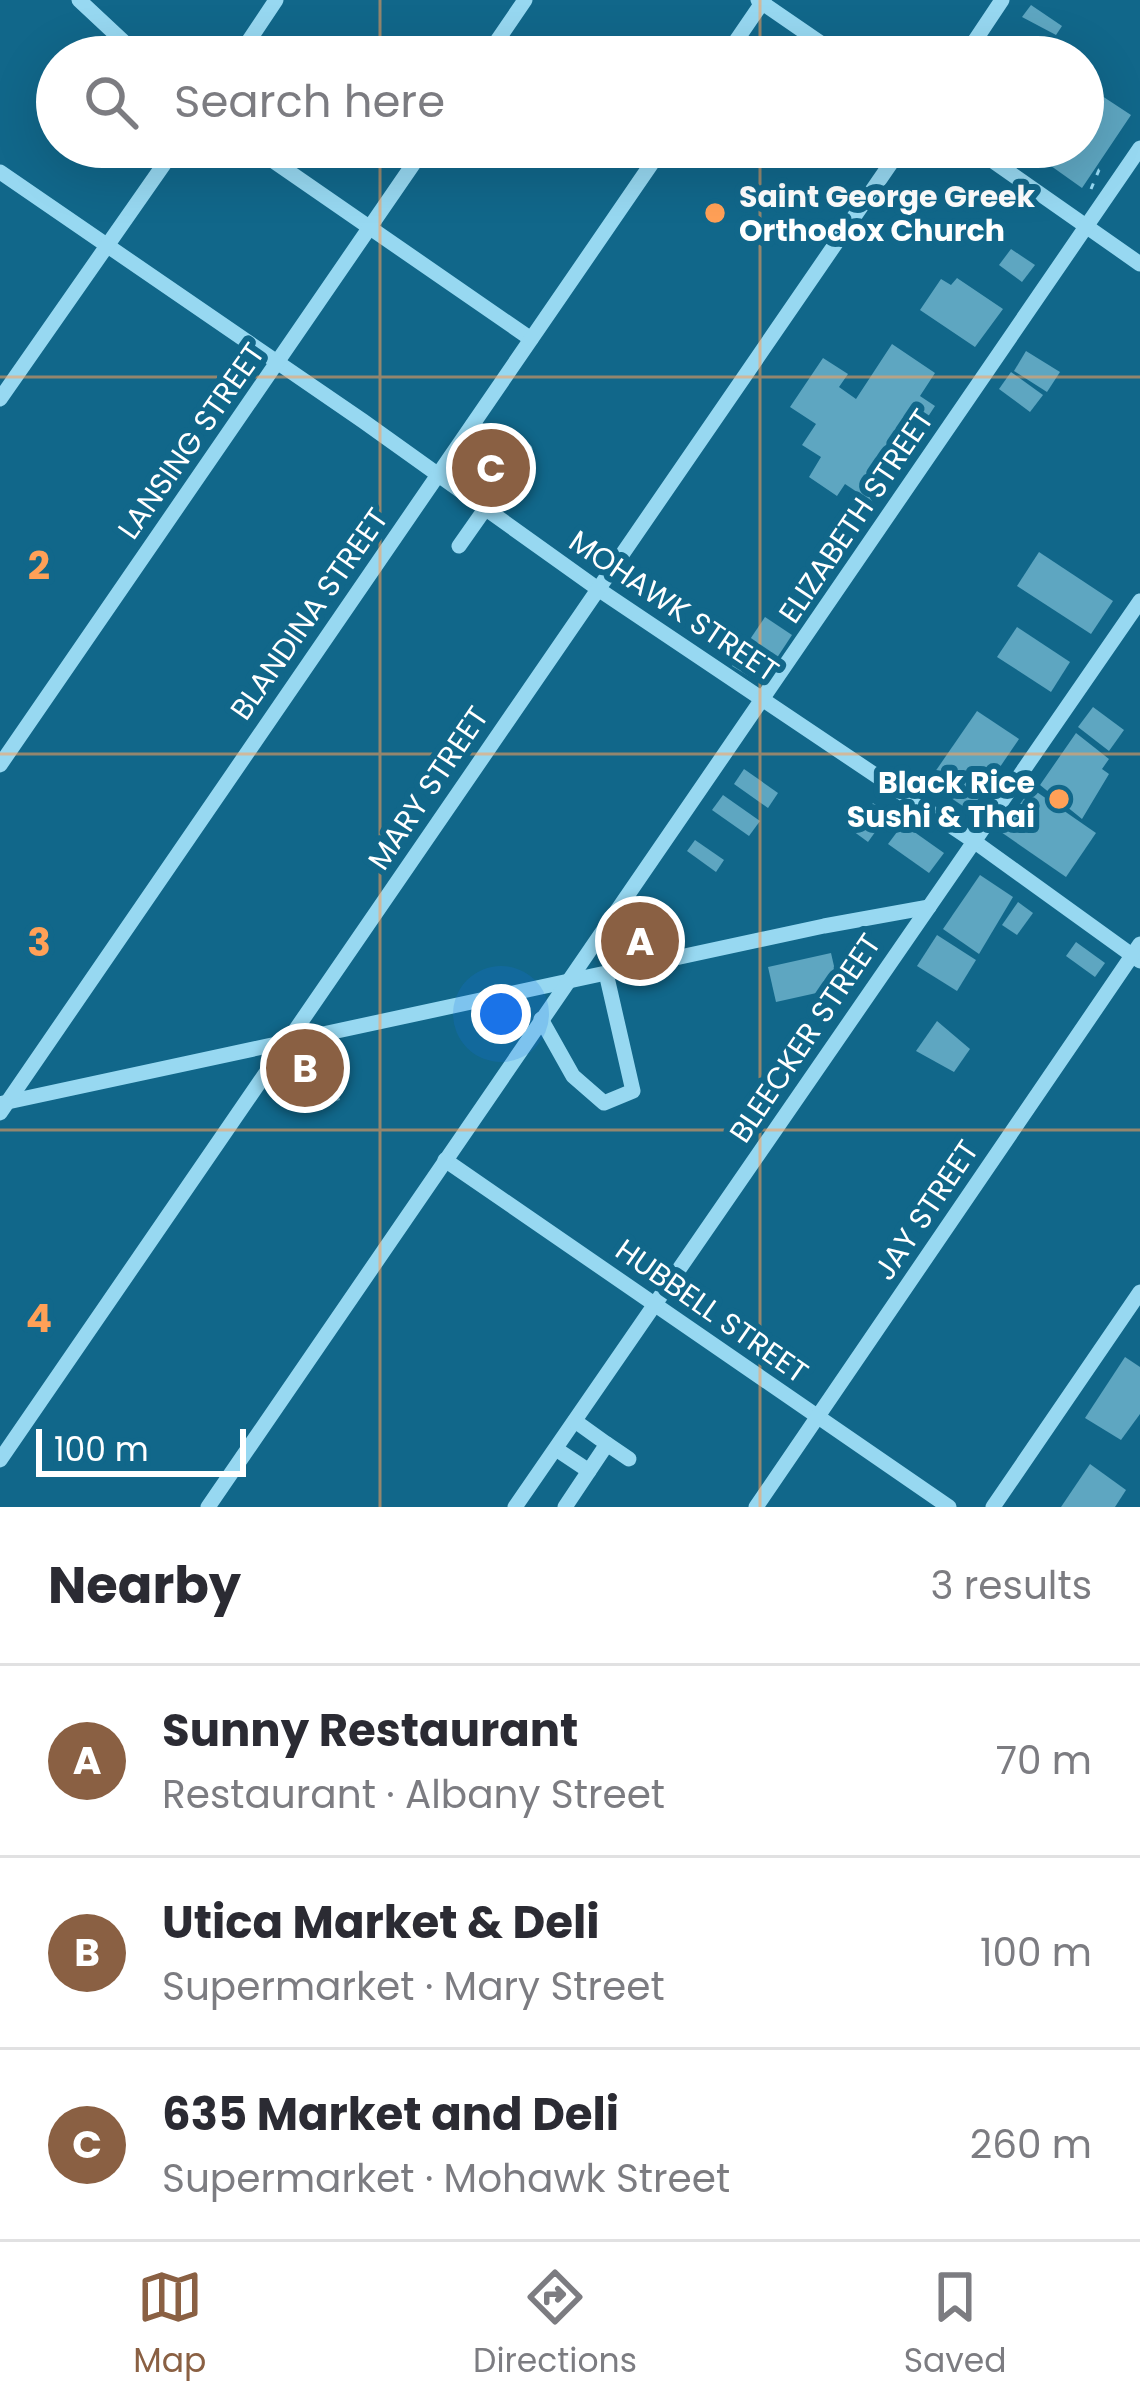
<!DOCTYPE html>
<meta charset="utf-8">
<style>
:root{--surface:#fff;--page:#f7f7f7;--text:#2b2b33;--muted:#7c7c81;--line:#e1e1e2;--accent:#8a6043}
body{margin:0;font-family:Poppins,sans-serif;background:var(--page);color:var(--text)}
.scale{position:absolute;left:36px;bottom:30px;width:210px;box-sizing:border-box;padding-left:12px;border:6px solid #fff;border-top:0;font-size:33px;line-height:42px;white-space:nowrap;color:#fff;-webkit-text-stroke:9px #11678a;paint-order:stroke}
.you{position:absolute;left:501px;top:1014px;width:42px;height:42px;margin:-30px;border:9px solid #fff;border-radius:50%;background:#1a73e8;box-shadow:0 0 0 18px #1a73e833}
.badge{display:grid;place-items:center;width:78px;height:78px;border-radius:50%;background:var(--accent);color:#fff;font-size:39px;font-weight:700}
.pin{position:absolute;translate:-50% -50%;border:6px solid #fff;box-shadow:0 3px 12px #0006}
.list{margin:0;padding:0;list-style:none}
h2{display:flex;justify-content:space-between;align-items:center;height:156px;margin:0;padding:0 48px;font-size:51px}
h2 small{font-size:39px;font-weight:400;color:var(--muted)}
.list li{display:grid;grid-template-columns:78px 1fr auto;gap:36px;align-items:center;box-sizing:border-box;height:192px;padding:0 48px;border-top:3px solid var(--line)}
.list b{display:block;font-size:45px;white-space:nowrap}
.list p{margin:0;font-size:39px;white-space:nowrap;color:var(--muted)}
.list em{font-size:39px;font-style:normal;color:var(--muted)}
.icon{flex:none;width:66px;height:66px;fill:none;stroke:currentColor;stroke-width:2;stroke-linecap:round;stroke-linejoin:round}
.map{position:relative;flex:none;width:1140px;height:1507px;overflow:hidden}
.search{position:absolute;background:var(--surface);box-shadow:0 12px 48px #0002;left:36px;right:36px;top:36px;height:132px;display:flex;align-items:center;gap:30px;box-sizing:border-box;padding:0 42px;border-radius:66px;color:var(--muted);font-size:45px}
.sheet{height:732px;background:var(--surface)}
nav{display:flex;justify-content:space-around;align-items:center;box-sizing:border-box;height:168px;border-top:3px solid var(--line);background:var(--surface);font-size:33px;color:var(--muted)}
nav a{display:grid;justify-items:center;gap:6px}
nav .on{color:var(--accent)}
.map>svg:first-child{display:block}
.building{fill:#5ea6c1}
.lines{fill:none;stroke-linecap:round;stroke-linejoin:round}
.path{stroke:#97d8f1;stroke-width:3;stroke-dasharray:6 9;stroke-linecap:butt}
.minor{stroke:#97d8f1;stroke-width:15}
.grid{fill:none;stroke:#ffa057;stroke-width:3;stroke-opacity:0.55}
.poi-dot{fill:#ffa057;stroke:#11678a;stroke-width:4.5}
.labels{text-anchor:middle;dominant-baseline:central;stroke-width:12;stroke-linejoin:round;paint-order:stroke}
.poi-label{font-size:30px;font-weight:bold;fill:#fff;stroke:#11678a;text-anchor:start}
.street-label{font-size:30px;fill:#fff;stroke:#11678a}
.grid-label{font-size:39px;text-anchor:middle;font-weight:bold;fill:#ffa057;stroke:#11678a;stroke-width:12;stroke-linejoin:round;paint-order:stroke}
</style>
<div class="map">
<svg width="1140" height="1507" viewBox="0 0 1140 1507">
<rect width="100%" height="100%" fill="#11678a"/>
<g class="building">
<path d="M1031,5L1062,26L1056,35L1022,17Z"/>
<path d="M1096,92L1131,115L1082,188L1037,156L1043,147H1083V112Z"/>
<path d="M1011,249L1035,265L1022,282L999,265Z"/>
<path d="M957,278L1003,309L975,347L920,310L941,279L951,285Z"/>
<path d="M892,344L935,373L920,396L935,406L872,502L845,484L837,496L809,477L821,457L802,445L816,424L790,407L823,358L848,374L839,387L856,399Z"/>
<path d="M1026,351L1060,372L1047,392L1014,371Z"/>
<path d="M1011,372L1043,395L1030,412L999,389Z"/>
<path d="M487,445L508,458L492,482L471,469Z"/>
<path d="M1039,552L1113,601L1091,634L1017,586Z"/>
<path d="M765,617L792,635L765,676L752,678L732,666Z"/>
<path d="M1017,627L1070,662L1051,692L997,657Z"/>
<path d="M1093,707L1124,730L1109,751L1078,727Z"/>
<path d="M977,711L1019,739L970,811L928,782Z"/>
<path d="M1076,733L1109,759L1102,769L1109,774L1082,819L1040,785Z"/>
<path d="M744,769L778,793L768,808L734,784Z"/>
<path d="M1031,788L1096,833L1066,877L1001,832Z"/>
<path d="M723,795L760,821L749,836L712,810Z"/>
<path d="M873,803L888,814L868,842L853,831Z"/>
<path d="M903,824L944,853L929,873L888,844Z"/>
<path d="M695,840L724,860L716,872L687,851Z"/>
<path d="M980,875L1013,897L979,954L943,929Z"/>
<path d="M1018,902L1033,913L1017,935L1002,925Z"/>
<path d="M937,935L976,960L957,991L917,966Z"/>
<path d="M1076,942L1105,963L1095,977L1066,956Z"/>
<path d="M831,953L839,988L776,1002L768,967Z"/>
<path d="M937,1021L970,1049L954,1072L916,1051Z"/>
<path d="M327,1056L340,1100L312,1108L299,1064Z"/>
<path d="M1125,1357L1140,1367V1414L1121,1440L1085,1418Z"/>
<path d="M1090,1464L1126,1490L1115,1507H1061Z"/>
</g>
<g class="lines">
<path class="path" d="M1091,189L1099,170L1108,168"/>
<g class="minor">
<path d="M79,0L140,57"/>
<path d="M758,0L841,57"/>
<path d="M238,57L276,0"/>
<path d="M486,57L525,0"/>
<path d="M725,57L764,0"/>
<path d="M964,57L1002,0"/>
<path d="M253,147L531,339"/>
<path d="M973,147L1140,264"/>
<path d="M0,172L363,421L598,589L975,842L1140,961"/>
<path d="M0,399L176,147"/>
<path d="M472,426L498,441L525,450"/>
<path d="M459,546L485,509"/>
<path d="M0,765L425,147"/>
<path d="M541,1019L573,1076L604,1103L633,1091L606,973"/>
<path d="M3,1103L824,926L929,907"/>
<path d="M0,1113L663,147"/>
<path d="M445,1160L949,1507"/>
<path d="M607,1444L629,1459"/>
<path d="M556,1449L589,1471"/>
<path d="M0,1460L902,147"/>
<path d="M208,1507L1140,148"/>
<path d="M515,1507L1140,601"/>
<path d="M565,1507L607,1444L575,1421"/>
<path d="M756,1507L1140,944"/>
<path d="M993,1507L1140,1292"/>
</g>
</g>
<path class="grid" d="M380,0V57M760,0V57M380,147V1507M760,147V1507M0,377H1140M0,754H1140M0,1130H1140"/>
<g class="poi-dot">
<circle cx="715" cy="213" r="12"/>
<circle cx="1059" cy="799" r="12"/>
</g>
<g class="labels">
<g class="poi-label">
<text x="739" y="196">Saint George Greek<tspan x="739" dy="34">Orthodox Church</tspan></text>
<text x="1035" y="782" text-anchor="end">Black Rice<tspan x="1035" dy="34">Sushi &amp; Thai</tspan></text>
</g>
<g class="street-label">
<text transform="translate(191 441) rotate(-55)">LANSING STREET</text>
<text transform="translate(856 516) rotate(-56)">ELIZABETH STREET</text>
<text transform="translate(674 606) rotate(34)">MOHAWK STREET</text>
<text transform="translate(309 614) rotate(-55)">BLANDINA STREET</text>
<text transform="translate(428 788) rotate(-56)">MARY STREET</text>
<text transform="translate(805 1038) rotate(-56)">BLEECKER STREET</text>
<text transform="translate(926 1210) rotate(-56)">JAY STREET</text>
<text transform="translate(712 1311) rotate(35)">HUBBELL STREET</text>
</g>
</g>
<g class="grid-label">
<text x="39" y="579">2</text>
<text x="39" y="956">3</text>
<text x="39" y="1332">4</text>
</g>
</svg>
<div class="scale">100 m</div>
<div class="you"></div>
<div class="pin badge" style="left:640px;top:941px">A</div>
<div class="pin badge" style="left:305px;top:1068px">B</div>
<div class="pin badge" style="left:491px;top:468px">C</div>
<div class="search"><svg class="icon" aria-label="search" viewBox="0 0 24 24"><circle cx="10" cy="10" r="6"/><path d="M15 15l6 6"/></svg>Search here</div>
</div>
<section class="sheet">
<h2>Nearby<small>3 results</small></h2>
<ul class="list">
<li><span class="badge">A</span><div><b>Sunny Restaurant</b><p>Restaurant · Albany Street</p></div><em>70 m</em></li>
<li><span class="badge">B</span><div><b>Utica Market &amp; Deli</b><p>Supermarket · Mary Street</p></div><em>100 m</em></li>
<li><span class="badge">C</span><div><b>635 Market and Deli</b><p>Supermarket · Mohawk Street</p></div><em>260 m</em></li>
</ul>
</section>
<nav>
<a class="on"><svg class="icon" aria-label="map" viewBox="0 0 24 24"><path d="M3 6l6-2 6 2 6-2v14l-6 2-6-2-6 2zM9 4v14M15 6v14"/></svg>Map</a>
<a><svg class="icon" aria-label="directions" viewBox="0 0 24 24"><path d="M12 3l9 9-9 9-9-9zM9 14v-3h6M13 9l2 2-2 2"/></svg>Directions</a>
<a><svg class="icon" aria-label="saved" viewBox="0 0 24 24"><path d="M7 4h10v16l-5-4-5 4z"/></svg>Saved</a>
</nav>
